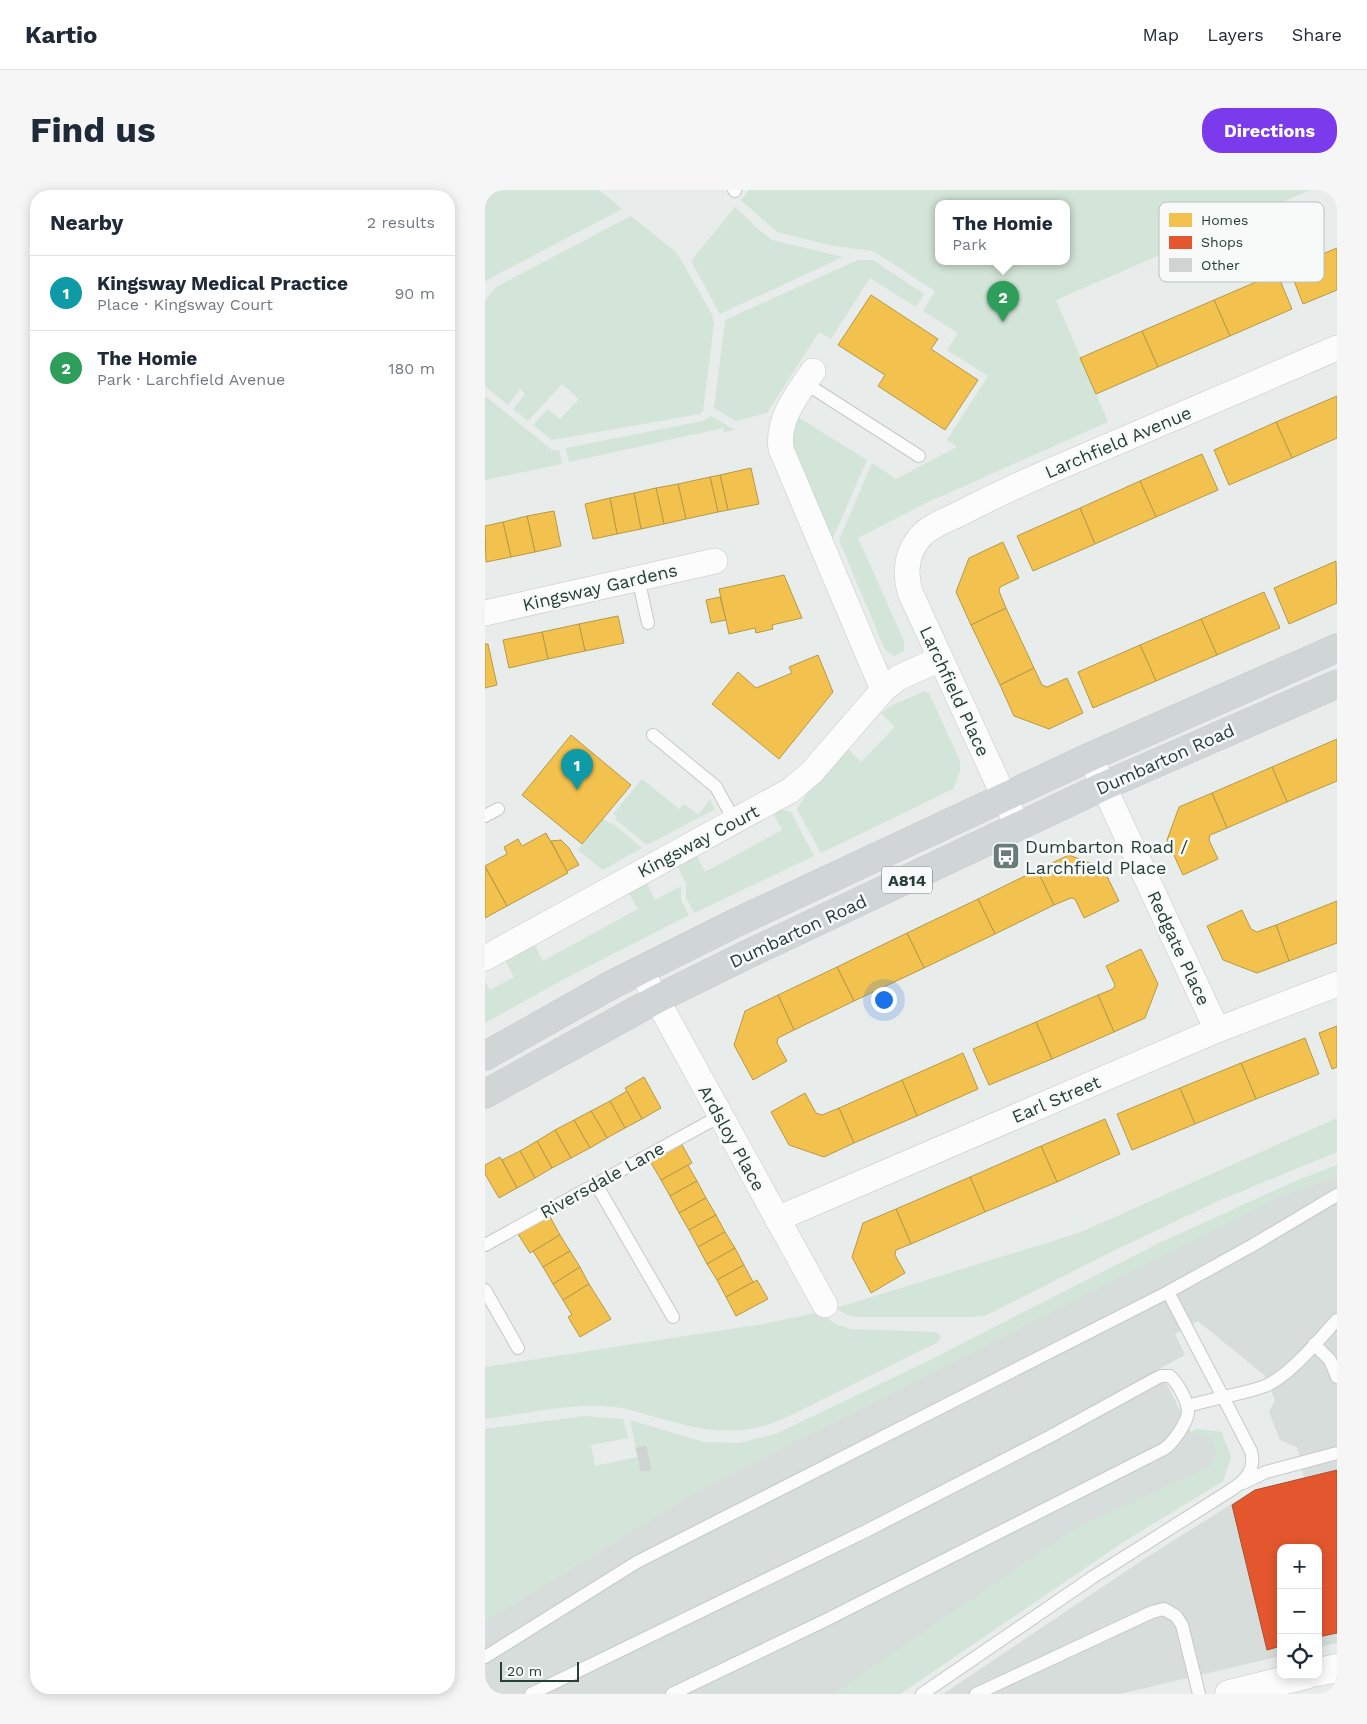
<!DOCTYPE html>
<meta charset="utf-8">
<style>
:root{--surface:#fff;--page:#f6f6f7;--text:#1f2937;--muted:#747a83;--line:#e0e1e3;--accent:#7c3aed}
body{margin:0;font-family:"Work Sans",sans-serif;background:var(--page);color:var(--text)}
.controls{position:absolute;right:15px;bottom:15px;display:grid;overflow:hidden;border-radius:10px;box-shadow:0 2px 12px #0003}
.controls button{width:45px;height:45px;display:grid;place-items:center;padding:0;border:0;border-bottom:1px solid var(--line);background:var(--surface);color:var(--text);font:25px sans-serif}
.scale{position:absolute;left:15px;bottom:12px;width:79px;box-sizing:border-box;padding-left:5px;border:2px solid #263f39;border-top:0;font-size:14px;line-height:18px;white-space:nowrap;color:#263f39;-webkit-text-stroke:4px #f7faf9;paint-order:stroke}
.you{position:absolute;left:398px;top:809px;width:18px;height:18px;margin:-12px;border:4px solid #fff;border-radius:50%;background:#1a73e8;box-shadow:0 0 0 8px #1a73e833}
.badge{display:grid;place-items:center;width:32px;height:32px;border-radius:50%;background:var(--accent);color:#fff;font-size:16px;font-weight:700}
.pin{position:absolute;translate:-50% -41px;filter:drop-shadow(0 1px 2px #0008)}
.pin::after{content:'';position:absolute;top:26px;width:18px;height:15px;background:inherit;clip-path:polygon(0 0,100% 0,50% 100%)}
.popup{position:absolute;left:450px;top:10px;width:135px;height:65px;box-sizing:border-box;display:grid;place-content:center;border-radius:10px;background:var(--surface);filter:drop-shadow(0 1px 4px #0005);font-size:16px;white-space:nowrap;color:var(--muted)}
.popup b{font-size:19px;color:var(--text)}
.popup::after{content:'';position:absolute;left:50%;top:100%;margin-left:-10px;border:10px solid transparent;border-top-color:var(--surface)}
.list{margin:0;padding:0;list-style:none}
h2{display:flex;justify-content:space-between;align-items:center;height:65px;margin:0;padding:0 20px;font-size:21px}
h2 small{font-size:16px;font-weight:400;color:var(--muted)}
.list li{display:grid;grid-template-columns:32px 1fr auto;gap:15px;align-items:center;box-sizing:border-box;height:75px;padding:0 20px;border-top:1px solid var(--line)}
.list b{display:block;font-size:19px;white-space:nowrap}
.list p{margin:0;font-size:16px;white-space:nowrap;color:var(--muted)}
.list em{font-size:16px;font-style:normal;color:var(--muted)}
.icon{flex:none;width:28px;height:28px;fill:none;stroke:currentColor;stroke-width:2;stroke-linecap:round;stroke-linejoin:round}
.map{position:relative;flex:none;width:852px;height:1504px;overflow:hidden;border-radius:20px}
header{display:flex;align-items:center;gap:30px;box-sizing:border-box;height:70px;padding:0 25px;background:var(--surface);border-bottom:1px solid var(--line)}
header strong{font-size:24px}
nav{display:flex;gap:28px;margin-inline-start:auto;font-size:18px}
.intro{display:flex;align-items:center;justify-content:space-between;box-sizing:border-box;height:120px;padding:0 30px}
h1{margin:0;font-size:35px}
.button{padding:12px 22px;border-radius:20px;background:var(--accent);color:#fff;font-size:18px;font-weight:700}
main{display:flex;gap:30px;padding:0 30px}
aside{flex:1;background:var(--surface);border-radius:20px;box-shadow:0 2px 12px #0003}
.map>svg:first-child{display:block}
.built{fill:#d6ddda}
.green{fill:#d3e4d8;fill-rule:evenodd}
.homes{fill:#f2c14e;stroke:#b59a48}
.shops{fill:#e4572e;stroke:#ab5031}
.building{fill:#cfd4d2;stroke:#d1d5d3}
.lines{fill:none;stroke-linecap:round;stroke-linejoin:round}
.lane-casing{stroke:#c5c9c7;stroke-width:14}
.street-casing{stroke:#c5c9c7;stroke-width:26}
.secondary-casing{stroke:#c4c9c7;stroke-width:29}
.primary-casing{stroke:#c3cac9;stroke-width:29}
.lane{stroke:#fcfcfc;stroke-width:12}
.street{stroke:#fcfcfc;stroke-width:25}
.secondary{stroke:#fcfcfc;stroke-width:28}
.primary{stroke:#d0d6d5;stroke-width:28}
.labels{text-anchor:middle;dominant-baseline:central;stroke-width:5;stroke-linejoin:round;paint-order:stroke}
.shield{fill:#f7faf9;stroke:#657773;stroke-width:1}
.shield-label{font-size:16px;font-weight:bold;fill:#263f39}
.street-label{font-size:18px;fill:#263f39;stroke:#f7faf9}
.poi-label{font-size:18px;fill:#263f39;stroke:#f7faf9;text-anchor:start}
.key{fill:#f7faf9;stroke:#b8c2bf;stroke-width:1}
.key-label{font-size:14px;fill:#263f39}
</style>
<header>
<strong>Kartio</strong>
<nav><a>Map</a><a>Layers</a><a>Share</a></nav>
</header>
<div class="intro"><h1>Find us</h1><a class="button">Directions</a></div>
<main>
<aside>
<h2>Nearby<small>2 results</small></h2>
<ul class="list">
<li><span class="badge" style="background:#0f9aa8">1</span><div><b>Kingsway Medical Practice</b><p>Place · Kingsway Court</p></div><em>90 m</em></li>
<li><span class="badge" style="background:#2e9e5b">2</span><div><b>The Homie</b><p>Park · Larchfield Avenue</p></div><em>180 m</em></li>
</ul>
</aside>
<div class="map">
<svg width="852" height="1504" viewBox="0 0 852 1504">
<rect width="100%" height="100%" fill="#e8ecea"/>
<path class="built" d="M852,986V1453L833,1457V1358H796V1466L635,1504H458L659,1369L769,1300L819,1288L812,1257L795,1250L784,1222L790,1210L779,1185L713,1131L690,1144L700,1165L674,1179L706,1242L711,1239L736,1242L746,1267L738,1291L638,1352L415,1504H0V1431L214,1300L795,1006Z"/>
<g class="green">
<path d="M0,0H114L137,19L0,91Z"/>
<path d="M264,0H825L571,110L623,232L439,314L373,348L419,451V461L409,466L400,460L354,350L387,273L411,289L472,257L462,250L503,186L462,160L473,143L438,121L450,101L388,61L348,56L292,42L256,10ZM454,13H582V71H454Z"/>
<path d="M250,17L274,40L287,50L358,67L235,124L206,71Z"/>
<path d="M146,26L192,63L228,126L229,134L218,221L215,224L67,250L48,235L63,219L75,229L94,209L77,194L43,231L28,219L40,204L35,199L23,215L0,196V111L11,97Z"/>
<path d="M373,70H388L439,104L431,117L385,88L346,149L334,142L282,223L251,231L229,218L240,132L242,129Z"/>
<path d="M0,206L67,260H74L77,274L0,290Z"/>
<path d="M308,224L382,270L347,350L307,258Z"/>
<path d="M226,226L250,240L239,242L238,238L84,272L81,258L218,231Z"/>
<path d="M440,501L444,503L475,571V581L468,599L336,663L312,619L325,598L362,558L376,572L410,537L396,523L408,515Z"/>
<path d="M157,589L194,619L199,614L213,625L225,610L230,619L162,655L130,629L132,627L128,624Z"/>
<path d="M294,619L306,622L329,666L209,723L201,708V693L192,675L211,665L220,682L297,640L288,623Z"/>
<path d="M118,629L126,634L127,633L157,658L118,680L93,660Z"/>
<path d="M161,692L170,710L196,696V710L204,725L79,789L0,833V792L5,800L29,787L20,770L49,754L58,771L153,719L143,702Z"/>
<path d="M852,928V962L735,1010L620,1065L502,1125L488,1127H374L362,1125L351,1118L594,1043Z"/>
<path d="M852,975V986L795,1006L214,1300L0,1431V1239L99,1226L138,1229L143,1248L106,1255L110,1276L153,1267L156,1281L166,1279L161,1256L151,1258L145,1230L219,1252L254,1253L291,1244L443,1171L672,1054L808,992Z"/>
<path d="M335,1122L350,1134L365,1139L450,1142L453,1143L456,1147L452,1153L447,1155L296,1230C255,1246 222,1242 181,1230C163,1225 147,1219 129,1217C89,1212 40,1224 0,1229V1177L278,1134Z"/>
<path d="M711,1239L736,1242L746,1267L738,1291L638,1352L415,1504H348L588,1340L723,1277L731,1264L726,1249L706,1242Z"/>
</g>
<g class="homes">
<path d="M852,58V100L818,114L804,78Z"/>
<path d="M792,83L807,119L745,146L729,110Z"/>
<path d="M386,105L453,149L446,159L493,190L460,240L393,196L400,185L353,155Z"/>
<path d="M729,110L745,146L673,177L657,141Z"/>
<path d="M657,141L673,177L611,204L595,168Z"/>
<path d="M852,206V248L807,268L791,232Z"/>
<path d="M791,232L807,268L744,295L729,260Z"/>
<path d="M717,264L733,300L671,327L655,291Z"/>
<path d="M266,278L274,314L243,320L235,285Z"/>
<path d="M235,285L243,320L233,322L225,287Z"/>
<path d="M225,287L233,322L201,329L193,294Z"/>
<path d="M655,291L671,327L610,354L595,318Z"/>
<path d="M193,294L201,329L179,334L171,298Z"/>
<path d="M171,298L179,334L156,339L149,303Z"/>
<path d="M149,303L156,339L132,344L125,308Z"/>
<path d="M125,308L132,344L108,349L100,314Z"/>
<path d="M595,318L610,354L548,381L532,346Z"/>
<path d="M69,321L76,356L50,362L42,326Z"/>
<path d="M42,326L50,362L26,367L18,332Z"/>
<path d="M18,332L26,367L1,372L0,336Z"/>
<path d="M518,352L534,388L515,397L514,401L521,418L486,435L471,402L484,368Z"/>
<path d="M851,371L852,413L804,434L789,398Z"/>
<path d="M299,385L317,428L287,435L288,439L271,443L270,438L244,444L234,399Z"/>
<path d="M779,402L795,438L732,465L716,429Z"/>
<path d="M235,407L241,430L226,433L221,410Z"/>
<path d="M521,418L549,478L515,495L486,435Z"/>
<path d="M133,426L139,453L100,461L94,434Z"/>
<path d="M716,429L732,465L671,491L655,455Z"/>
<path d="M94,434L100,461L63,469L57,442Z"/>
<path d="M57,442L63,469L24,478L18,450Z"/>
<path d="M0,454H3L12,495L0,498Z"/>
<path d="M655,455L671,491L608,518L593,482Z"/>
<path d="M333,465L348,502L294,569L227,514L253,482L271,498L307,483L304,477Z"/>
<path d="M549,478L557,495L562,497L582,488L598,523L564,539L529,526L515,495Z"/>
<path d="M86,545L146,595L97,654L37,605Z"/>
<path d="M852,549V591L802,612L787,577Z"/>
<path d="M787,577L802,612L742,638L727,603Z"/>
<path d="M727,603L742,638L725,645L724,650L733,669L698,685L682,650L694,617Z"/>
<path d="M61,643L83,683L22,716L0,676L22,664L19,657L33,649L37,656Z"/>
<path d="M76,650L84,658L94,675L82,681L66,651Z"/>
<path d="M584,665L618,678L634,711L599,728L590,709L586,708L569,715L552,680Z"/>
<path d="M0,677L22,716L0,728Z"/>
<path d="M552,680L569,715L510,744L493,709Z"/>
<path d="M493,709L510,744L439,778L422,743Z"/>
<path d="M852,711V753L804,771L791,735Z"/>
<path d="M757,720L766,739L772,742L791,735L804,771L772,783L738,770L722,736Z"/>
<path d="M422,743L439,778L369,811L352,777Z"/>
<path d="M656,759L673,794L660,828L629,842L613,805L628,799L630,795L621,776Z"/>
<path d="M352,777L369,811L309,840L293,805Z"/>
<path d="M293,805L309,840L293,848L292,853L302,871L268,890L249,855L260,821Z"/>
<path d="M613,805L629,842L567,869L551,832Z"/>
<path d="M551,832L567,869L504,895L488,859Z"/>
<path d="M852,836V877L847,879L834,843Z"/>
<path d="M820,848L834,884L771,909L756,873Z"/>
<path d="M478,863L493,899L432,926L417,890Z"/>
<path d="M756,873L771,909L710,934L695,898Z"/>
<path d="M159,887L176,918L157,929L140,898Z"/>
<path d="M417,890L432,926L369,953L354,918Z"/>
<path d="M695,898L710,934L647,960L632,924Z"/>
<path d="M142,901L157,929L140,938L125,911Z"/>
<path d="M320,903L331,923L337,925L354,918L369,953L339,967L304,955L286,922Z"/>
<path d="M125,911L140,938L122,948L106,921Z"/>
<path d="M106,921L122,948L105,958L89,930Z"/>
<path d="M620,929L635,964L572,992L556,956Z"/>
<path d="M89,930L105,958L86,968L70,940Z"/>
<path d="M70,940L86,968L67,978L52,951Z"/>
<path d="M52,951L67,978L50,988L35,961Z"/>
<path d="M196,953L207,973L176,990L165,971Z"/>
<path d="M556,956L572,992L500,1022L485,987Z"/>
<path d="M35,961L50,988L32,998L17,970Z"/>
<path d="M15,967L32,998L14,1008L0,984V975Z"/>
<path d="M203,975L212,991L185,1006L176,990Z"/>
<path d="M485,987L500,1022L426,1054L411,1019Z"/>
<path d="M212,991L221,1008L194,1023L185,1006Z"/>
<path d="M221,1008L231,1025L204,1040L194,1023Z"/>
<path d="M411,1019L426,1054L411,1060L410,1065L420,1083L386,1103L367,1067L378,1033Z"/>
<path d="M64,1025L75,1045L45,1063L33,1044Z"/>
<path d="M231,1025L240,1042L213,1057L204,1040Z"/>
<path d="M240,1042L250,1058L222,1074L213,1057Z"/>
<path d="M75,1045L85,1061L58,1077L48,1061Z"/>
<path d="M250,1058L259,1075L232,1090L222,1074Z"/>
<path d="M85,1061L95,1077L68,1094L58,1077Z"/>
<path d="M259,1075L268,1092L241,1107L232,1090Z"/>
<path d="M95,1077L104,1094L78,1110L68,1094Z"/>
<path d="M272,1090L283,1109L251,1126L241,1107Z"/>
<path d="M104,1094L126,1129L95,1147L83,1127L87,1125L78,1110Z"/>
</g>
<path class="shops" d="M852,1280V1443L833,1447V1358H796V1456L782,1460L747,1315L770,1300Z"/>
<path class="building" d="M161,1256L166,1280L156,1281L151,1258Z"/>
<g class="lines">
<g class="lane-casing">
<g id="lane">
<path d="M249,0L250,1"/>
<path d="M320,193L434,266"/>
<path d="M153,388L163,433"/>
<path d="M168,545L231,597L250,632"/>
<path d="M0,626L13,619"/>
<path d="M111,994L188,1127"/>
<path d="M0,1055L235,926"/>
<path d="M0,1100L33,1158"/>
<path d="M683,1102L738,1207C752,1204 767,1201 780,1196C805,1186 833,1150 852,1130"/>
<path d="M829,1154L845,1170L852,1187"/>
<path d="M758,1293L781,1282L852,1263"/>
<path d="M0,1467L152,1372L683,1102L768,1055L852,1005"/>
<path d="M46,1504L383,1340L564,1247L670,1189L676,1186H685C692,1192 704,1213 703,1222C702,1233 688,1253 679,1259L341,1430L187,1504"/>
<path d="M437,1504L608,1387L746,1300C761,1290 771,1280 766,1261L738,1207L702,1216"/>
<path d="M491,1504L667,1422L679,1419L691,1426L697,1435L714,1504"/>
</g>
</g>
<g class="street-casing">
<g id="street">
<path d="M328,181C312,205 292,228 296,259L398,500"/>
<path d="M0,423L230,371"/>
<path d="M605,567L732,840"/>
<path d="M533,637L425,402C419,381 422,359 439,343C449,334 464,329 476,323C505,308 535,294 565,281C661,240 756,199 852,158"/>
<path d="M0,768L306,600L327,582L398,500L413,488L455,469"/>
<path d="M155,779L340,1115"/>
<path d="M292,1029L732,840L852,794"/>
</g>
</g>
<g class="secondary-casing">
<g id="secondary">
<path d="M833,1482L852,1478"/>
<path d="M744,1504L821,1485"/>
</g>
</g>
<g class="primary-casing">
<g id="primary">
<path d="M0,866L128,794L248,734L605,567L852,458"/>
<path d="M0,904L172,809L261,765L619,596L852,494"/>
</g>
</g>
<use href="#lane" class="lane"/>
<use href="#street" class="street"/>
<use href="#secondary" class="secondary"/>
<use href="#primary" class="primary"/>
</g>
<defs>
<g id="bus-square" transform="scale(1.4375)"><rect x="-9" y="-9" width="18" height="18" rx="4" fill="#6a7c77" stroke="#f7faf9"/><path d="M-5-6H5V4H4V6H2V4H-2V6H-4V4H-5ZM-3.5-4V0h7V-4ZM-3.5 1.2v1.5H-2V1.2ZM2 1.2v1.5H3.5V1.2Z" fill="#fff"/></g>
</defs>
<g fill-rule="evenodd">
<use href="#bus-square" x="521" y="666"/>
</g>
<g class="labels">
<rect class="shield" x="397" y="676.5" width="50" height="27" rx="4"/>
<g class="shield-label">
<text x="422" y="690">A814</text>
</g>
<g class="street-label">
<text transform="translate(633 252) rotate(-23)">Larchfield Avenue</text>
<text transform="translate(115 397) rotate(-13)">Kingsway Gardens</text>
<text transform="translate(470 501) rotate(65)">Larchfield Place</text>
<text transform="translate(680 569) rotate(-24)">Dumbarton Road</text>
<text transform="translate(213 651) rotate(-28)">Kingsway Court</text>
<text transform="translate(313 741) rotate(-25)">Dumbarton Road</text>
<text transform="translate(694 758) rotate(65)">Redgate Place</text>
<text transform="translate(571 909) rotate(-23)">Earl Street</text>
<text transform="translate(247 948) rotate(61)">Ardsloy Place</text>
<text transform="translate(117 990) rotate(-29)">Riversdale Lane</text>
</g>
<g class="poi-label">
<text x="540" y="656">Dumbarton Road /<tspan x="540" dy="21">Larchfield Place</tspan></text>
</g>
</g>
<rect x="674" y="12" width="165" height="80" rx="8" class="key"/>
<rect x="684" y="23" width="23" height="14" fill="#f2c14e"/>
<rect x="684" y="46" width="23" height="13" fill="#e4572e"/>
<rect x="684" y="68" width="23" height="14" fill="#cfd4d2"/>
<g class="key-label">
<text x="716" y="35">Homes</text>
<text x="716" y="57">Shops</text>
<text x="716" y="80">Other</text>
</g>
</svg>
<div class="controls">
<button>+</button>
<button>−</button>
<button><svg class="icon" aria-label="locate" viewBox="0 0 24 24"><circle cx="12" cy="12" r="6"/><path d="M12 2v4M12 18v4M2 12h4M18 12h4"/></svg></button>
</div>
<div class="scale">20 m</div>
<div class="you"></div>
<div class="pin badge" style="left:92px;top:600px;background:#0f9aa8">1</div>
<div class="pin badge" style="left:518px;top:132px;background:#2e9e5b">2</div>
<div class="popup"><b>The Homie</b>Park</div>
</div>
</main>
